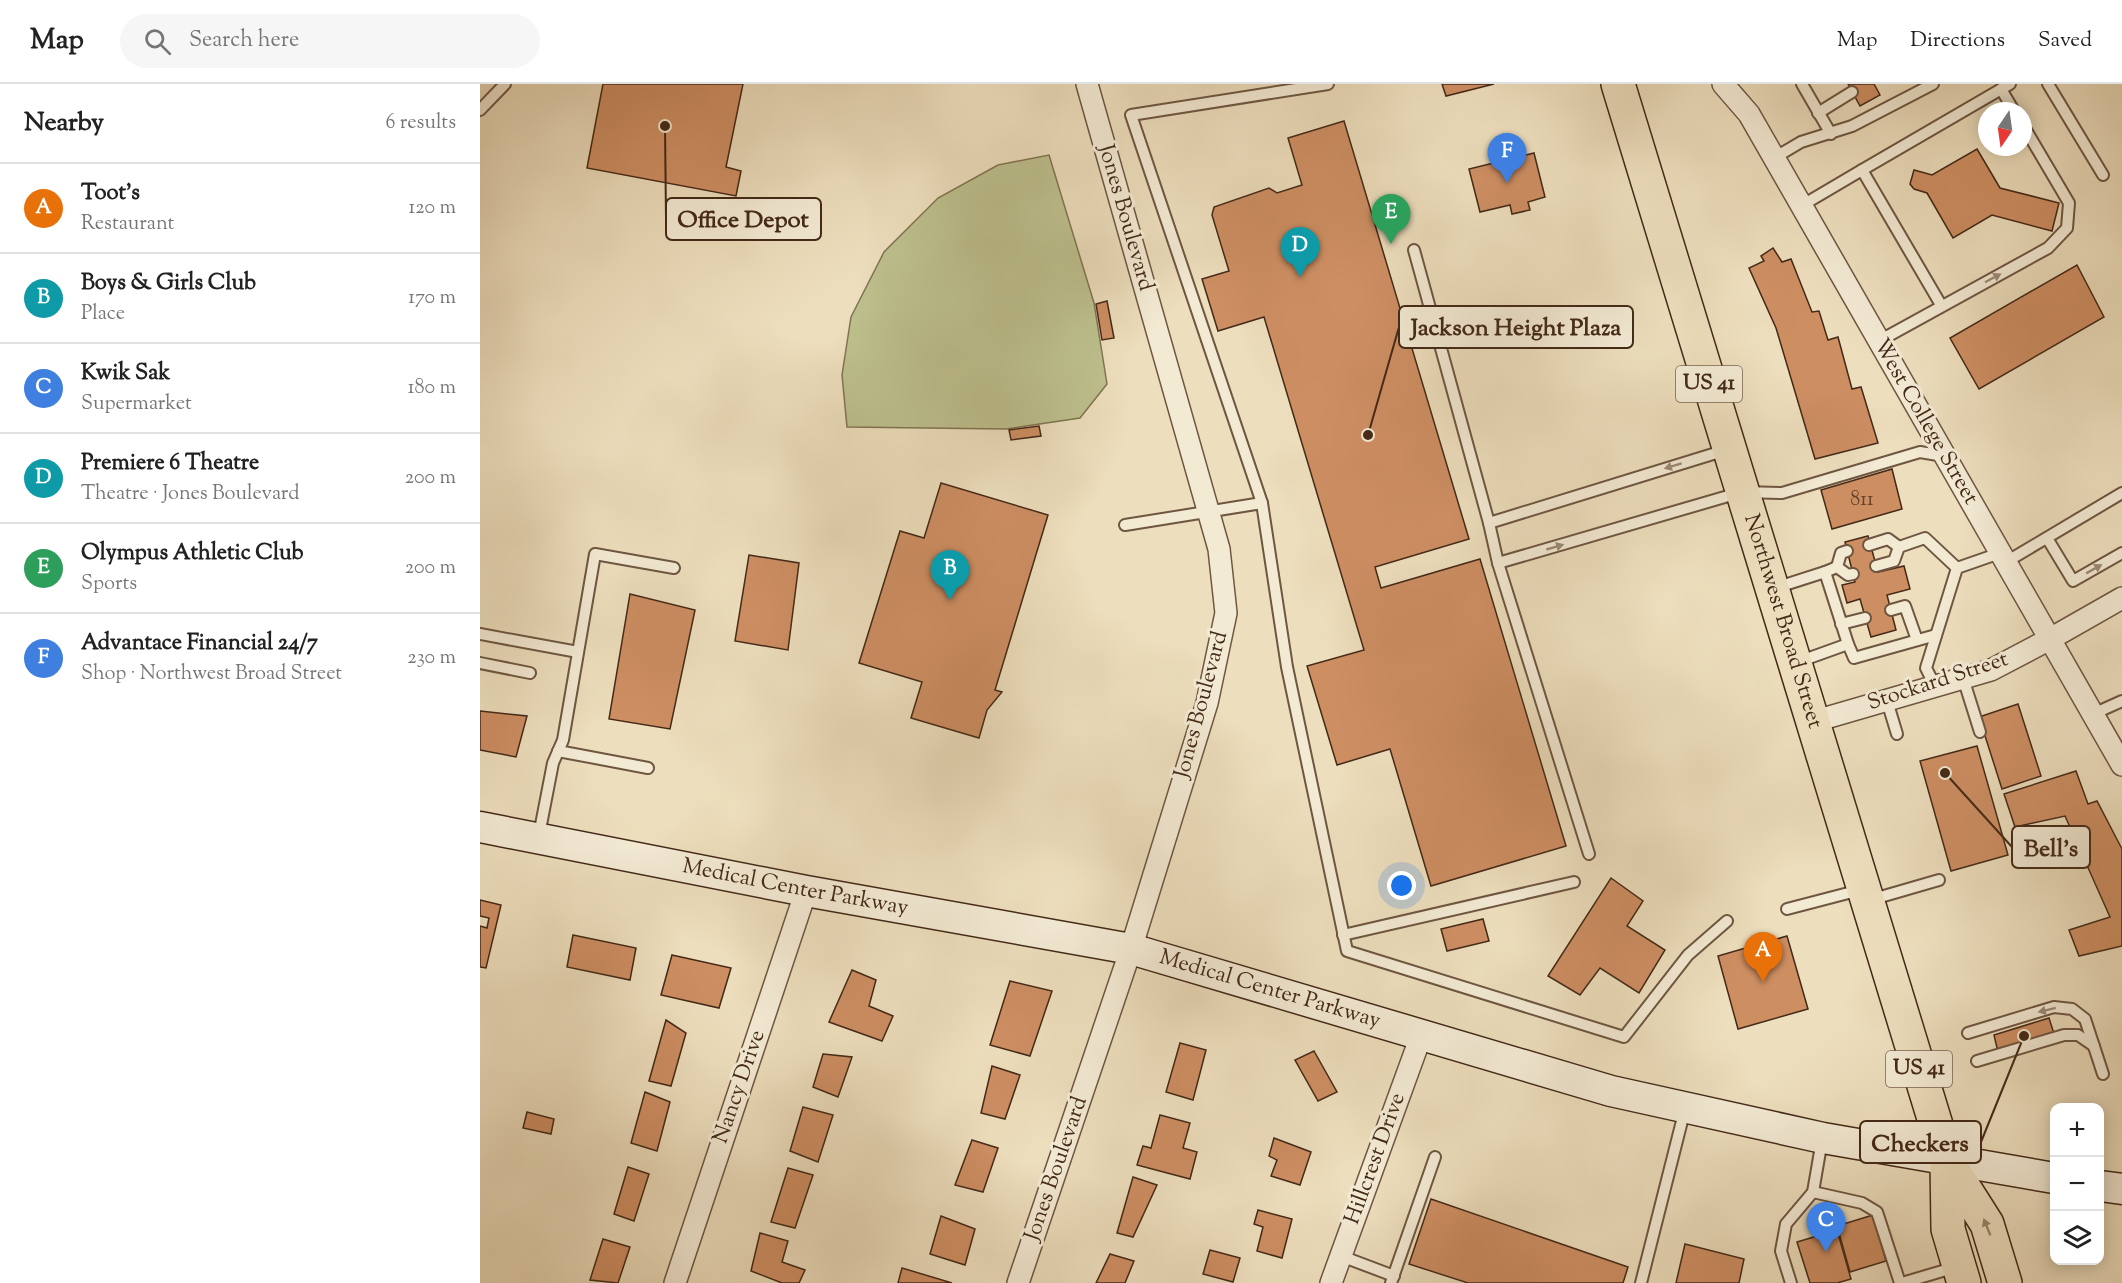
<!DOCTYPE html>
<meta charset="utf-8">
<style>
:root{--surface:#fff;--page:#f6f6f6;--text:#222;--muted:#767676;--line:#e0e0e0;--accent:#8f2418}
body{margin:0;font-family:"Sorts Mill Goudy",serif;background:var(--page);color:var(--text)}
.controls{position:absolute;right:18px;bottom:18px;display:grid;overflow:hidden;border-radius:12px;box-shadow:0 3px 15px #0003}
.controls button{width:54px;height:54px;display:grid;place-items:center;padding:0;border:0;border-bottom:2px solid var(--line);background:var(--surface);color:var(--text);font:30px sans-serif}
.compass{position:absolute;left:1498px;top:18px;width:54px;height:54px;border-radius:50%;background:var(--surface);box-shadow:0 3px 15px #0003;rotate:193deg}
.you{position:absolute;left:922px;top:802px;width:21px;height:21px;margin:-15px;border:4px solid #fff;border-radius:50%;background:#1a73e8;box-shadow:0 0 0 9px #1a73e833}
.badge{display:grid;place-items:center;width:39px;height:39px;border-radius:50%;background:var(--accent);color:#fff;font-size:20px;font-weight:700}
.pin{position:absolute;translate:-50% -50px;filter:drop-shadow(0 2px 3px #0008)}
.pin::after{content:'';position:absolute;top:32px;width:21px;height:18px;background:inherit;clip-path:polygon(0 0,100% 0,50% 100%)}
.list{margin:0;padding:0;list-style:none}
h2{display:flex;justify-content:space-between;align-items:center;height:78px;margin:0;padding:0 24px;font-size:26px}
h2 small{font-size:20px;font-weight:400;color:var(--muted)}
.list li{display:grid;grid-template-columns:39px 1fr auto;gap:18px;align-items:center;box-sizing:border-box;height:90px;padding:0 24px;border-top:2px solid var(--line)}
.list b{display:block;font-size:22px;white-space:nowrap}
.list p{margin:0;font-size:20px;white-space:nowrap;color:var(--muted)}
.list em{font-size:20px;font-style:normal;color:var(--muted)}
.icon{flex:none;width:33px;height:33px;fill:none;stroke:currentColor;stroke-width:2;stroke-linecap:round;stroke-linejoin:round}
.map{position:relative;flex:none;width:1642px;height:1199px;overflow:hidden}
header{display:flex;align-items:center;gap:36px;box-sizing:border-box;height:84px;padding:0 30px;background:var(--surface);border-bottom:2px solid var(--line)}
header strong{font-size:28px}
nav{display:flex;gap:33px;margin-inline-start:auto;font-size:21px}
.search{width:420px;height:54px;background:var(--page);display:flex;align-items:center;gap:15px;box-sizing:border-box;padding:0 21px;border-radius:33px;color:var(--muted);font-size:22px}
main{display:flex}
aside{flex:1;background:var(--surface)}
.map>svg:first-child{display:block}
.green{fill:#bdc08e;stroke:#807453;stroke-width:1.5}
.building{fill:#cd8e62;stroke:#432918;stroke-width:1.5}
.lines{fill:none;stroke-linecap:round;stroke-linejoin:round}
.lane-casing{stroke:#6e5641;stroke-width:14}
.street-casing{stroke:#6e5641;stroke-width:24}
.secondary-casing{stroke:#432918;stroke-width:33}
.primary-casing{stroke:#432918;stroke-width:36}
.lane{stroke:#f3ead4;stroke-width:10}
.street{stroke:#f3ead4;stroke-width:21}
.secondary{stroke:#f3ead4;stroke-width:30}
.primary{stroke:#eddebd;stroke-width:33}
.oneway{fill:#9b8a76}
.oneway2{fill:#98846a}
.labels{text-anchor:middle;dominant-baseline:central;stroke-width:6;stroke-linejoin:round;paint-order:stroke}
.number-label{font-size:20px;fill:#66422a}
.shield{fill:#f3ead4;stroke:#786350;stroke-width:1.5}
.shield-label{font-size:21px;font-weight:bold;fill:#432918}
.street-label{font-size:22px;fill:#432918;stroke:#f3ead4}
.leader{fill:none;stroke:#432918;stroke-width:2}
.callout-dot{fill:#432918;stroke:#f3ead4;stroke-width:2}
.callout{fill:#f3ead4;stroke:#432918;stroke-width:2}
.callout-label{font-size:24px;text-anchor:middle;font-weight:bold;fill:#432918}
</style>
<header>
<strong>Map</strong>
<div class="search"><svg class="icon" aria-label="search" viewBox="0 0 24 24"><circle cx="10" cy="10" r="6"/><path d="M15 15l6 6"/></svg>Search here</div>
<nav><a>Map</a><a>Directions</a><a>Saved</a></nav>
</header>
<main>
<aside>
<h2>Nearby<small>6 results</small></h2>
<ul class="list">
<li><span class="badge" style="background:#e8710a">A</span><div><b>Toot's</b><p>Restaurant</p></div><em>120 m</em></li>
<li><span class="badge" style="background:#0f9aa8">B</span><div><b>Boys &amp; Girls Club</b><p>Place</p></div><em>170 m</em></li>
<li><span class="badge" style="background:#3f7fe0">C</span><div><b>Kwik Sak</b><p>Supermarket</p></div><em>180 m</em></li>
<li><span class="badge" style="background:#0f9aa8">D</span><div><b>Premiere 6 Theatre</b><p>Theatre · Jones Boulevard</p></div><em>200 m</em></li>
<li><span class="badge" style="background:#2e9e5b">E</span><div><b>Olympus Athletic Club</b><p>Sports</p></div><em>200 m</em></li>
<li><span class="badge" style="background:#3f7fe0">F</span><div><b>Advantace Financial 24/7</b><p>Shop · Northwest Broad Street</p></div><em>230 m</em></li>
</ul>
</aside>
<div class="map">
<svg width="1642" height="1199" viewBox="0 0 1642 1199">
<rect width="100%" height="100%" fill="#eddebd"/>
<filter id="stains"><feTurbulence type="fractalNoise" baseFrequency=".00333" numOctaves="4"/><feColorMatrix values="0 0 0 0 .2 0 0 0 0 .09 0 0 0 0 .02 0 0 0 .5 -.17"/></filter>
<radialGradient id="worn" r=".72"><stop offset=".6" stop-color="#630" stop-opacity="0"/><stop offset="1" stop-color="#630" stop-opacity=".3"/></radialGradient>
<path class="green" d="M569,71L614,219L627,300L600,334L526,345L367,343L362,291L371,233L404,168L458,114L518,81Z"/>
<g class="building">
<path d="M123,0H263L246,83L261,87L256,112L107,84Z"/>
<path d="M962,0H1014L966,12Z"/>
<path d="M1368,0H1394L1400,11L1380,22Z"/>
<path d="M864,37L989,455L895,483L901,504L1000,475L1086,762L951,802L910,665L857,681L827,582L884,566L784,233L738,247L722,195L749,187L732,131L734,123L789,104L797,109L822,101L808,54Z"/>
<path d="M1497,65L1520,104L1579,119L1572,147L1512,131L1473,154L1447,109L1434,105L1430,100L1434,86L1452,91Z"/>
<path d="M1054,69L1065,113L1048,118L1050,126L1032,130L1030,121L1000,128L989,85Z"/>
<path d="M1293,164L1302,178L1311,175L1332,228L1339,227L1348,256L1358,253L1372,305L1381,303L1398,359L1335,375L1296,244L1269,184L1284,177L1281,172Z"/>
<path d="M1597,181L1624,233L1499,305L1470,254Z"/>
<path d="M627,217L634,254L622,256L616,220Z"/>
<path d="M559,342L561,352L531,356L529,346Z"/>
<path d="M1412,385L1422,425L1352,445L1341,406Z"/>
<path d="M461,399L568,431L515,606L522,608L507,626L499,654L431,634L442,598L379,579L420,447L444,454Z"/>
<path d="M1388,452L1398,488L1424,482L1430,505L1407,511L1416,546L1391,553L1380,515L1367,519L1362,501L1375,498L1365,458Z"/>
<path d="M269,471L319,479L308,566L255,557Z"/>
<path d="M150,510L215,526L190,645L129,635Z"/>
<path d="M1538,620L1561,692L1522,705L1499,633Z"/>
<path d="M0,627L47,632L36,673L0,666Z"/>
<path d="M1497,662L1528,771L1471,787L1440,677Z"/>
<path d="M1596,687L1608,720L1617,717L1642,765V862L1599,872L1589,846L1630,833L1585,732L1535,743L1524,710Z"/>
<path d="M1131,794L1163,817L1147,842L1185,866L1159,909L1120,884L1100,911L1068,892Z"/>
<path d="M0,816L21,821L6,884L0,883V842L7,844L9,834L0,832Z"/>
<path d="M1003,835L1009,857L967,867L961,845Z"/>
<path d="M93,851L156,864L150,896L87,883Z"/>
<path d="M1307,852L1328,925L1258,945L1238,872Z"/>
<path d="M192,871L251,884L239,924L181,911Z"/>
<path d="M372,886L396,896L389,922L413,932L402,957L349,938Z"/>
<path d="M530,897L572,907L550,972L510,961Z"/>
<path d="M1569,934L1575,953L1518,968L1514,951Z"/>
<path d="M186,936L206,949L191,1002L169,997Z"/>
<path d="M700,959L726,966L713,1016L686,1008Z"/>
<path d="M834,967L857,1008L838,1017L815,976Z"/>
<path d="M343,970L372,973L358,1013L333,1003Z"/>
<path d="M512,982L540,991L525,1035L501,1029Z"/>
<path d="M165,1008L190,1018L177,1067L151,1059Z"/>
<path d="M323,1023L353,1031L338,1078L310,1067Z"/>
<path d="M47,1028L74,1035L71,1050L43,1044Z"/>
<path d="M680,1031L710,1039L703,1064L717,1068L710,1095L657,1081L663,1062L671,1064Z"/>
<path d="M794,1054L831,1068L820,1101L791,1092L797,1076L789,1072Z"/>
<path d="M492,1056L518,1064L503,1108L475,1101Z"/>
<path d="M148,1083L169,1090L154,1137L134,1130Z"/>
<path d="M308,1084L333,1091L315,1144L291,1138Z"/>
<path d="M653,1093L677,1101L653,1153L637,1149Z"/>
<path d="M951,1115L1148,1183L1143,1199H988L929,1180Z"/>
<path d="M778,1126L812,1135L802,1174L777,1167L783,1143L774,1140Z"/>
<path d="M1393,1131L1406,1177L1370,1188L1357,1142Z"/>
<path d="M461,1132L495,1145L485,1181L450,1170Z"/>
<path d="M1357,1146L1371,1195L1357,1199H1330L1317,1158Z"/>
<path d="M280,1149L308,1157L302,1178L325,1186L319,1199H302L271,1187Z"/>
<path d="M123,1155L150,1163L138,1199L110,1196Z"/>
<path d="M1205,1160L1264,1175L1259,1199H1196Z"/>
<path d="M730,1166L760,1174L753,1198L723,1190Z"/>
<path d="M630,1170L654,1177L645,1199H616Z"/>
<path d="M422,1184L472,1199H418Z"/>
</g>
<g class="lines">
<g class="lane-casing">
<g id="lane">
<path d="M848,0L651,31L782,419L807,583L867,867L1144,953L1208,871L1247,837"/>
<path d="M1322,0L1351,50"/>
<path d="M1568,0L1623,91"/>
<path d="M1521,5L1534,27"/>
<path d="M0,26L25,0"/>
<path d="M1338,29L1372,8"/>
<path d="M1294,74L1321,58L1372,42L1453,0"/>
<path d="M1382,86L1530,0"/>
<path d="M1321,122L1382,86L1461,221"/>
<path d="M934,166L1009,439L1018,479L1109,770"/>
<path d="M1399,257L1568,164L1587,144L1589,119L1543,41"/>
<path d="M1009,439L1246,366"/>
<path d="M645,441L782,419"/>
<path d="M1567,454L1593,497L1642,469"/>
<path d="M1389,461L1408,455L1419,463"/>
<path d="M1526,478L1642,409"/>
<path d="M1018,479L1262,408L1302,409L1440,368L1464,372"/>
<path d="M1396,482L1414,477L1419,463L1445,454L1477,484"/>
<path d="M1357,483L1361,469L1367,467"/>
<path d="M1345,488L1357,483L1368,491L1373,490"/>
<path d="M1295,504L1345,488L1368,560L1318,578"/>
<path d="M1411,526L1425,522L1437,556"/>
<path d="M1361,540L1385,534"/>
<path d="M0,550L98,568"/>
<path d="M1368,560L1374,574L1456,551"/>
<path d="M0,579L50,589"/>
<path d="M1483,594L1500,648"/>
<path d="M1455,602L1446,584L1477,484L1520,469"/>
<path d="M1407,617L1417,650"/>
<path d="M1613,630L1642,617"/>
<path d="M78,667L168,684"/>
<path d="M59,751L73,679L83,656L115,470L194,484"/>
<path d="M1390,816L1459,796"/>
<path d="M1307,825L1380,806"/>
<path d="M863,851L1094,798"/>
<path d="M1488,949L1574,923L1592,925L1605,935L1623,990"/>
<path d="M1497,977L1584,951H1598L1614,962"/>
<path d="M1333,1108L1382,1119L1397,1128L1420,1199"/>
<path d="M861,1172L914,1192"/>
<path d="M911,1199L955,1073"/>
<path d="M1161,1199L1205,1025"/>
<path d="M1311,1199L1301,1167L1306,1140L1333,1108L1342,1056"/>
<path d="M1422,1199L1476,1183"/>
</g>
</g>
<g class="street-casing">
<g id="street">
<path d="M1243,0L1269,30L1642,681"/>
<path d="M1332,638L1511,586L1570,555L1642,514"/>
<path d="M195,1199L326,807"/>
<path d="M538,1199L651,865L727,619L746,529L739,465L607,0"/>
<path d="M851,1199L941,952"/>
</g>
</g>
<g class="secondary-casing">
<g id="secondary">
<path id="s1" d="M0,743L326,807L651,865L1131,1007L1343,1054L1574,1094"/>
<path d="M1620,1102L1642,1105"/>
</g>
</g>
<g class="primary-casing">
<g id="primary">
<path id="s2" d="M1138,0L1467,1077L1507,1140L1525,1199"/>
<path d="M1467,1077L1468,1145L1484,1199"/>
</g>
</g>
<use href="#lane" class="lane"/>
<use href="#street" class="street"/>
<use href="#secondary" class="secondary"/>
<use href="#primary" class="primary"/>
</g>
<defs><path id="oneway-solid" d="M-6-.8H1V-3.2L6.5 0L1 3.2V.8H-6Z" transform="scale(1.5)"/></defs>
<g class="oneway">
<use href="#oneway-solid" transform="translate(1513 194) rotate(-28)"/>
<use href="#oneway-solid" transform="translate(1193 382) rotate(163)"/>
<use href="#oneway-solid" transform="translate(1075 463) rotate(-16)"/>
<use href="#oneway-solid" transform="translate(1614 485) rotate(-29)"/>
<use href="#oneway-solid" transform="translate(1567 926) rotate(166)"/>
</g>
<use class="oneway2" href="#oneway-solid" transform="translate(1507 1143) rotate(-112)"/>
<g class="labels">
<g class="number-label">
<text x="1382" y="416">811</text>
</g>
<g class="shield">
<rect x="1196" y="282" width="66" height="36" rx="4.5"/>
<rect x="1406" y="967" width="66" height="36" rx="4.5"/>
</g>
<g class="shield-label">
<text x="1229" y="300">US 41</text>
<text x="1439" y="985">US 41</text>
</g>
<g class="street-label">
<text transform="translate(645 134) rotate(74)">Jones Boulevard</text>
<text transform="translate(1445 338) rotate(60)">West College Street</text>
<text stroke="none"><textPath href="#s2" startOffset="562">Northwest Broad Street</textPath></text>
<text transform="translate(1458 598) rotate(-18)">Stockard Street</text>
<text transform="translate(722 621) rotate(-75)">Jones Boulevard</text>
<text stroke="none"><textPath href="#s1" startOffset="321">Medical Center Parkway</textPath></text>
<text stroke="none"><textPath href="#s1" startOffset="807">Medical Center Parkway</textPath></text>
<text transform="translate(260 1003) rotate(-71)">Nancy Drive</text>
<text transform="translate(896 1075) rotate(-70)">Hillcrest Drive</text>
<text transform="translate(577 1085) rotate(-71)">Jones Boulevard</text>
</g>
</g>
<path class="leader" d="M185 42L186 135M888 351L919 243M1465 689L1532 763M1544 952L1501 1058"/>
<g class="callout-dot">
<circle cx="185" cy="42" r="6"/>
<circle cx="888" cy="351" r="6"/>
<circle cx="1465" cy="689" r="6"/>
<circle cx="1544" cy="952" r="6"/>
</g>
<g class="callout">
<rect x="186" y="114" width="155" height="42" rx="6"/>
<rect x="919" y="222" width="234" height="42" rx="6"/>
<rect x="1532" y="742" width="78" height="42" rx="6"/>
<rect x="1380" y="1037" width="121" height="42" rx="6"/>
</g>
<g class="callout-label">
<text x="263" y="143">Office Depot</text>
<text x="1036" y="251">Jackson Height Plaza</text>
<text x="1571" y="772">Bell's</text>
<text x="1440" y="1067">Checkers</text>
</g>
<rect width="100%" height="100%" filter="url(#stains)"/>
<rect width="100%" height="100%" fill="url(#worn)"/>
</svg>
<div class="controls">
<button>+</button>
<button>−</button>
<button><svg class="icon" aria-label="layers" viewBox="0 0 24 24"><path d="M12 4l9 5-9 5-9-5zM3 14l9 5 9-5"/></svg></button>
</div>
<svg class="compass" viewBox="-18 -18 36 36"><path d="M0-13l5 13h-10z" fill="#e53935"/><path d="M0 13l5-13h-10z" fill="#767676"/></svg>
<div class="you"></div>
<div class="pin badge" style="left:1283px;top:898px;background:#e8710a">A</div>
<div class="pin badge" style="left:470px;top:516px;background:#0f9aa8">B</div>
<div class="pin badge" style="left:1346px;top:1168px;background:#3f7fe0">C</div>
<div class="pin badge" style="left:820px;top:193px;background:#0f9aa8">D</div>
<div class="pin badge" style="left:911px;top:160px;background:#2e9e5b">E</div>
<div class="pin badge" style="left:1027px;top:99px;background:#3f7fe0">F</div>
</div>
</main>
